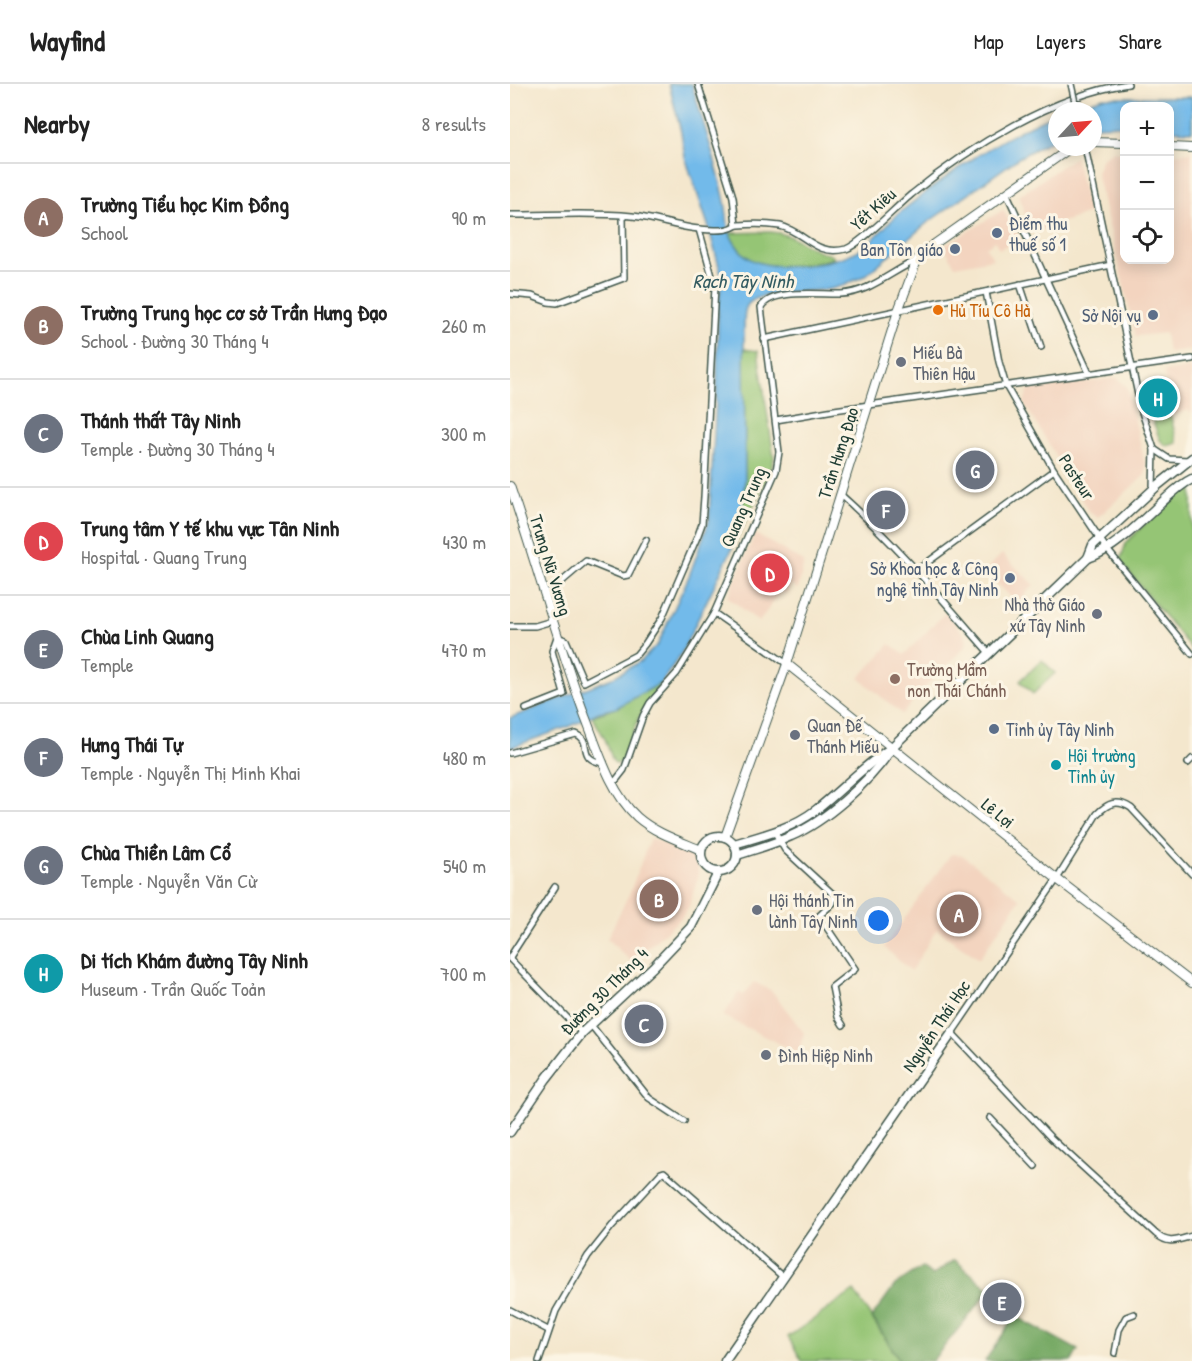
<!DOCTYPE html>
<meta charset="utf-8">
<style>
:root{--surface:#fff;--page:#f2f2f2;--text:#222;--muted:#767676;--line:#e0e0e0;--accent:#d1495b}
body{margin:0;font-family:"Patrick Hand",sans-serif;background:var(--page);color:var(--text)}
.controls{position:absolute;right:18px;top:18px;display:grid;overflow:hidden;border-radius:12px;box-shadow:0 3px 15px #0003}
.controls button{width:54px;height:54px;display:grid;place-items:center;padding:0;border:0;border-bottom:2px solid var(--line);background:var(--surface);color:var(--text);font:30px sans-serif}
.compass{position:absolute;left:538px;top:18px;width:54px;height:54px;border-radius:50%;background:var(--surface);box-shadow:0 3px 15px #0003;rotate:64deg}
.you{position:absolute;left:369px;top:837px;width:21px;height:21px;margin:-15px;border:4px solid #fff;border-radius:50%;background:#1a73e8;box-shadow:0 0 0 9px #1a73e833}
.badge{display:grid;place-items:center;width:39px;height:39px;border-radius:50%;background:var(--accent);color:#fff;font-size:20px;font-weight:700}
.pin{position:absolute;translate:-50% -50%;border:3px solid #fff;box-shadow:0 2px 6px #0006}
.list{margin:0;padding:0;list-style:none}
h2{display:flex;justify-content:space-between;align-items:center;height:78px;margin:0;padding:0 24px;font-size:26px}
h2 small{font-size:20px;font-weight:400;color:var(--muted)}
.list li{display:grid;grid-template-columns:39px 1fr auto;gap:18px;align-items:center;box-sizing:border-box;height:108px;padding:0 24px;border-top:2px solid var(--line)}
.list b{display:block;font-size:22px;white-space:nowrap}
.list p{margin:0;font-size:20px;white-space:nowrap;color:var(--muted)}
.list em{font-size:20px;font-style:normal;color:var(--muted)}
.icon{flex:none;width:33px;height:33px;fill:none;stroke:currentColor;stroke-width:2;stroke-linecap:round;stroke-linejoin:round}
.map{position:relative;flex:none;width:682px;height:1277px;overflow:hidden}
header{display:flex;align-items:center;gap:36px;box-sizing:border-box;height:84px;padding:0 30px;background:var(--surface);border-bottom:2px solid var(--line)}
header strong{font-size:28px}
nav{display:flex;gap:33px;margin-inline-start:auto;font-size:21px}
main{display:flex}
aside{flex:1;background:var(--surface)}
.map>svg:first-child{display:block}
.built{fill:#f3d4bf}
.green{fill:#95c574;stroke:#5a8154;stroke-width:1.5}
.forest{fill:#78aa66;stroke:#4c744d;stroke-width:1.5}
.water{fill:#72baea;stroke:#487c8f;stroke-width:1.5}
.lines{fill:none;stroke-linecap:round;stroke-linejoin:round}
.street-casing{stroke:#3f564b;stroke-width:8}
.secondary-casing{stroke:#3f564b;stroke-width:10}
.primary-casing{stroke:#3f564b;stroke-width:11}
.street{stroke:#fff;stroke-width:5}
.secondary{stroke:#fff;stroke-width:8}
.primary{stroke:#fff;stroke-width:8}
.street-bridge-casing{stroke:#3f564b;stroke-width:8;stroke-linecap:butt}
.street-bridge{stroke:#fff;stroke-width:5}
.service-dot{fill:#5c6f8a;stroke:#fcf5e5;stroke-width:2}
.food-dot{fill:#e8710a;stroke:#fcf5e5;stroke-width:2}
.worship-dot{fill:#6b7280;stroke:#fcf5e5;stroke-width:2}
.education-dot{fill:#8d6e63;stroke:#fcf5e5;stroke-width:2}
.culture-dot{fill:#0f9aa8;stroke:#fcf5e5;stroke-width:2}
.labels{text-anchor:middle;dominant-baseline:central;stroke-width:6;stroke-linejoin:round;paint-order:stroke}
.street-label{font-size:18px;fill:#1f3d34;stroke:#fcf5e5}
.service-label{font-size:18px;fill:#4e5e75;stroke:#fcf5e5;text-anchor:end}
.food-label{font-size:18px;fill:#c56008;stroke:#fcf5e5;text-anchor:start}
.worship-label{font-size:18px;fill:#5b616d;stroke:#fcf5e5;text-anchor:start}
.education-label{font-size:18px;fill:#785e54;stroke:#fcf5e5;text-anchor:start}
.culture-label{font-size:18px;fill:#0d838f;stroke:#fcf5e5;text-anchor:start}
.water-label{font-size:20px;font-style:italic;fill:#345c62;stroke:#fcf5e5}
</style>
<header>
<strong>Wayfind</strong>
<nav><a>Map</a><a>Layers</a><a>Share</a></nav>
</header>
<main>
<aside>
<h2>Nearby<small>8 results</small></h2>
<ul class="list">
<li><span class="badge" style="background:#8d6e63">A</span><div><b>Trường Tiểu học Kim Đồng</b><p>School</p></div><em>90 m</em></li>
<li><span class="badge" style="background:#8d6e63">B</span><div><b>Trường Trung học cơ sở Trần Hưng Đạo</b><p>School · Đường 30 Tháng 4</p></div><em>260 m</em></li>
<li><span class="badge" style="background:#6b7280">C</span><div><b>Thánh thất Tây Ninh</b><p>Temple · Đường 30 Tháng 4</p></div><em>300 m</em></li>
<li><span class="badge" style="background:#e0444e">D</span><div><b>Trung tâm Y tế khu vực Tân Ninh</b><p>Hospital · Quang Trung</p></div><em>430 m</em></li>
<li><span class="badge" style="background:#6b7280">E</span><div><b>Chùa Linh Quang</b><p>Temple</p></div><em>470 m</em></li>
<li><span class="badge" style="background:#6b7280">F</span><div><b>Hưng Thái Tự</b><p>Temple · Nguyễn Thị Minh Khai</p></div><em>480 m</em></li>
<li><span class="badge" style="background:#6b7280">G</span><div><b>Chùa Thiền Lâm Cổ</b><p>Temple · Nguyễn Văn Cừ</p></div><em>540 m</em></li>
<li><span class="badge" style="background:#0f9aa8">H</span><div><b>Di tích Khám đường Tây Ninh</b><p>Museum · Trần Quốc Toản</p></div><em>700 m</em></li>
</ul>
</aside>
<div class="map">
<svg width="682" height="1277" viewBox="0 0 682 1277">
<rect width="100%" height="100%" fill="#fcf5e5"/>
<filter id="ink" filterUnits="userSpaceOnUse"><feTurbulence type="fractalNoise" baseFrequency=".0167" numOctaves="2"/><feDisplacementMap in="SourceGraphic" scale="12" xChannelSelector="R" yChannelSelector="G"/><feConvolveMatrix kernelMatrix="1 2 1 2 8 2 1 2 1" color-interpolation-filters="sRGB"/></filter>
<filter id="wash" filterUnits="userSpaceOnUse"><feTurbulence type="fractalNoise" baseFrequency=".008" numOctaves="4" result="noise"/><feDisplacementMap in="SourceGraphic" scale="24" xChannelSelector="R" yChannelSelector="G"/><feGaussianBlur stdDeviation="1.35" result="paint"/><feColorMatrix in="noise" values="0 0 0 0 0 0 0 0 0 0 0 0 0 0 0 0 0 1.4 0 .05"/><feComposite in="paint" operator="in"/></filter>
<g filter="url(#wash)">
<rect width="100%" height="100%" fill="#f4e7cd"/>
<g class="built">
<path d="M604,67L614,69V176H660V70L682,68V266L658,269L655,249L626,252L586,88L592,74Z"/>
<path d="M565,73L579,129L521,149L509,112Z"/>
<path d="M493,126L510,155L489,165L485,157L476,163L483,175L445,182L434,162Z"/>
<path d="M682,283V329L679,326L662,331L654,288Z"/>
<path d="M607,294L617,303L636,384L635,391L588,433L580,429L514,319L518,306Z"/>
<path d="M245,450L294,478L288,505L280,500L277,510L271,507L249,538L218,513Z"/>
<path d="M492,470L524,501L507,519L475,487Z"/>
<path d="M436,528L457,554L456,562L421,597L392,630L349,594L380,560L394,571Z"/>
<path d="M140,754L179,768L188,782V794L179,822L172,833L122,878L97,855L120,808Z"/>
<path d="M441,770L452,771L510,815L469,875L427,845L401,887L374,863Z"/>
<path d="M244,898L262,907L294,949L288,969L213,932L229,908L233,911Z"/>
</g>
<g class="green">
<path d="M261,148C284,149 300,167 322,171L324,174C301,181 255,188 236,172C228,166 223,157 219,149Z"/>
<path d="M234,265L248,267L264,374L261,385L221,467L233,423L235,396Z"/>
<path d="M661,333L667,359L657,362L650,356L643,337Z"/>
<path d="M682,403V566L610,477L616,459L669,405Z"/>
<path d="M532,576L545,589L523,610L510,597Z"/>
<path d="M151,599L128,635L113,677L107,680L103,677L95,655L82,632L106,624Z"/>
<path d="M344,1207L390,1277H292L278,1253Z"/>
</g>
<g class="forest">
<path d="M445,1176L480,1206L422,1277H390L362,1233L385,1201L412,1183L422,1191Z"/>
<path d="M505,1232L568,1266L562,1277H475Z"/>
</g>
<g class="water">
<path d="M159,0H182C193,40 207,78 215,118C218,132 216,146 224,158C229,166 237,175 247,178C274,187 320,180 345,168C364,159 377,138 393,126C441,88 490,53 547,29V53L510,73L417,139L356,191C344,197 334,202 321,205C302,209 243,204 236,224C233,231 235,241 234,248L235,396L230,437L221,467L171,570L151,599L106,624L89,628L63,641L0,664V634L102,594L131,577L148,560L179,492L199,437L207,300L208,225L212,194L198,141L175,73L171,48Z"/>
<path d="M593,13H682V47L660,46V22H614V41L583,42V27H552Z"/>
</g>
</g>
<g filter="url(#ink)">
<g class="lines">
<g class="street-casing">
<g id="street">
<path d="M188,0L223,113L226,141"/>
<path d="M575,63L631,325L644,365L643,404"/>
<path d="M497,110L579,289"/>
<path d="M0,131C41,131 82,128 122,132C145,134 166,143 189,145C198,146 213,147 221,144C224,143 226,141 229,141C241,140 257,140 270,142C294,147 305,173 336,165C350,161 388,121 402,110C459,63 544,11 618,0"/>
<path d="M510,200L531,263"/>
<path d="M476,208L489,278L496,302L544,386L596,464L682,570"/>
<path d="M0,210L22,212L38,218L47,219L114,194L113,132"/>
<path d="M254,255L601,181"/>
<path d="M266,336L324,326L682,275"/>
<path d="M644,365L659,375L678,376"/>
<path d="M330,410C385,459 432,515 480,570"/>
<path d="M407,486L544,386"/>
<path d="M36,511L76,477L113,492L118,491L136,456"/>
<path d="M204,529L277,580"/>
<path d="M0,542H25L42,537"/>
<path d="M16,625L54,610L42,567L47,553L56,556L74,598L126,571L135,560L152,534L188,451L192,440L194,413L205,203L189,145"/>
<path d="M0,669L66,650C84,657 65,675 94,679"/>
<path d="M678,679L682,675"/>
<path d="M103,700L114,686L133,632L140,619L167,589L204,529L266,387L269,368L251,223C263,204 310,211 331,210C359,209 382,187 407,176"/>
<path d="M264,747L275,766L324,811L323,819L309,832L345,885L322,903L328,933L333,941"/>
<path d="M682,790L621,724C607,715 598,719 587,730L547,795L442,949L541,1054L646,1150C659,1161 667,1156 682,1152"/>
<path d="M0,873L45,803"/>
<path d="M0,875L72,949"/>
<path d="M81,941L139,1014L174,1037"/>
<path d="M480,1034L525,1082"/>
<path d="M0,1226L38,1246"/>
<path d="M605,1269L609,1246L616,1233L624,1230"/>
<path d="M29,1277L46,1227L78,1172L102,1142L151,1089L154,1088L273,1193"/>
</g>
</g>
<g class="secondary-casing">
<g id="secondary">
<path d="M583,58L614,59"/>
<path d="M660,63L682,64"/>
<path d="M0,402C26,479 47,556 75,632C88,665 100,708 127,733C145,749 170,757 191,766"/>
<path d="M277,580L547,795L682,899"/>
<path d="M215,753L277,580L388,227L407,176L413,168L562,63"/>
</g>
</g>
<g class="primary-casing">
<g id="primary">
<path d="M578,474C602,467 631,438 649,421C660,411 669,401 682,395"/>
<circle cx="209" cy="770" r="18"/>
<path d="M224,760C252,752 283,744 306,726C332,706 353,682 381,664L578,474L583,461L647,402L682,374"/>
<path d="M227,771C245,765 264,760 281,752C316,737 358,699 380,667"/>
<path d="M0,1048L36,995L72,949L143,883L181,843L208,789"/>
<path d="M215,1277L442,949"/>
</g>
</g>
<use href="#street" class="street"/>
<use href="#secondary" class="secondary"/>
<use href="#primary" class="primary"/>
<g class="street-bridge-casing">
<path id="street-bridge" d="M561,0L567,27"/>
</g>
<use href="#street-bridge" class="street-bridge"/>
</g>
</g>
<g class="service-dot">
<circle cx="487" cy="149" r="6"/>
<circle cx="445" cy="165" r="6"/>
<circle cx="643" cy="231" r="6"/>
<circle cx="500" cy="494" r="6"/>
<circle cx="484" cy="645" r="6"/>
</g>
<circle class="food-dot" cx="428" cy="226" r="6"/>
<g class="worship-dot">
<circle cx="391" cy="278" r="6"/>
<circle cx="587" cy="530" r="6"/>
<circle cx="285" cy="651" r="6"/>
<circle cx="247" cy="826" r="6"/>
<circle cx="256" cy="971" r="6"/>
</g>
<circle class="education-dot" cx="385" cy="595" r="6"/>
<circle class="culture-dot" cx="546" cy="681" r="6"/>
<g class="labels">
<g class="street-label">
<text transform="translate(363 125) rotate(-42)">Yết Kiêu</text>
<text transform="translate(328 369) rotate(-72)">Trần Hưng Đạo</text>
<text transform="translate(567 393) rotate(57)">Pasteur</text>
<text transform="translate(233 423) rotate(-66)">Quang Trung</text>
<text transform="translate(41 481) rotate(73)">Trưng Nữ Vương</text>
<text transform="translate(488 729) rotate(39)">Lê Lợi</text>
<text transform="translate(94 907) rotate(-45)">Đường 30 Tháng 4</text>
<text transform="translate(426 942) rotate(-56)">Nguyễn Thái Học</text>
</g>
<g class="service-label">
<text x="499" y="139" text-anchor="start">Điểm thu<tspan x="499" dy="21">thuế số 1</tspan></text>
<text x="433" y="165">Ban Tôn giáo</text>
<text x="631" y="231">Sở Nội vụ</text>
<text x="488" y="484">Sở Khoa học &amp; Công<tspan x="488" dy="21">nghệ tỉnh Tây Ninh</tspan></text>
<text x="496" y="645" text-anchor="start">Tỉnh ủy Tây Ninh</text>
</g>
<g class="food-label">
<text x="440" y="226">Hủ Tíu Cô Hà</text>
</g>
<g class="worship-label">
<text x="403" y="268">Miếu Bà<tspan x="403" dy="21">Thiên Hậu</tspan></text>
<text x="575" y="520" text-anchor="end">Nhà thờ Giáo<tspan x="575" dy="21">xứ Tây Ninh</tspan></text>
<text x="297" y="641">Quan Đế<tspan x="297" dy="21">Thánh Miếu</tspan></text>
<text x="259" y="816">Hội thánh Tin<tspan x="259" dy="21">lành Tây Ninh</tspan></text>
<text x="268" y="971">Đình Hiệp Ninh</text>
</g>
<g class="education-label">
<text x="397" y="585">Trường Mầm<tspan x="397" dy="21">non Thái Chánh</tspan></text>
</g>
<g class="culture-label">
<text x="558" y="671">Hội trường<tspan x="558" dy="21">Tỉnh ủy</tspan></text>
</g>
<g class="water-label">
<text x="233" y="196">Rạch Tây Ninh</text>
</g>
</g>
</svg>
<div class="controls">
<button>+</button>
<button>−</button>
<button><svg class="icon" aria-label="locate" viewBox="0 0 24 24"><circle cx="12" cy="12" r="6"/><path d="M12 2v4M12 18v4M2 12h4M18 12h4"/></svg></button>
</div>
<svg class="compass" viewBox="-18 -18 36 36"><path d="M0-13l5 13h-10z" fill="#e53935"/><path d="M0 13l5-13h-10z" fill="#767676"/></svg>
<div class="you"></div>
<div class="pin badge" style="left:449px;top:830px;background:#8d6e63">A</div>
<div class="pin badge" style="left:149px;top:815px;background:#8d6e63">B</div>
<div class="pin badge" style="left:134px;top:940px;background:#6b7280">C</div>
<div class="pin badge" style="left:260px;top:489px;background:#e0444e">D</div>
<div class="pin badge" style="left:492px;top:1218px;background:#6b7280">E</div>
<div class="pin badge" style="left:376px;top:426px;background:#6b7280">F</div>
<div class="pin badge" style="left:465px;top:386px;background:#6b7280">G</div>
<div class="pin badge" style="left:648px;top:314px;background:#0f9aa8">H</div>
</div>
</main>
